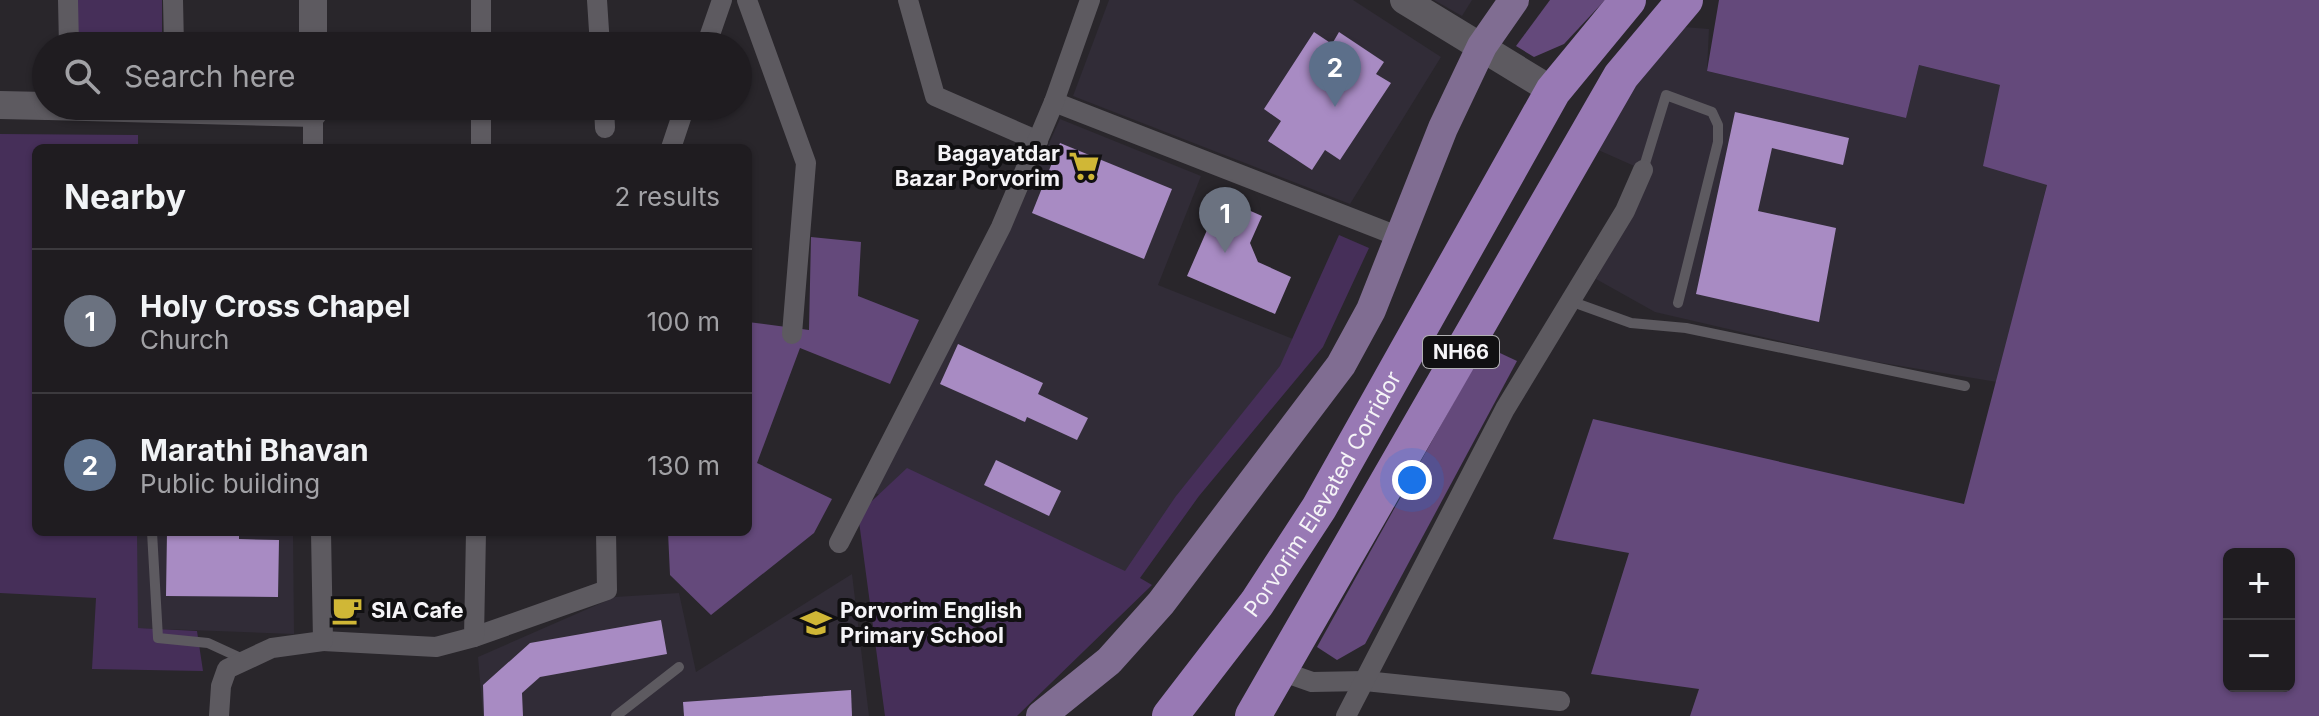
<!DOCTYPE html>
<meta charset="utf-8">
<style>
:root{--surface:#1f1c20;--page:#272529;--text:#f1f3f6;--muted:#a1a1a5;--line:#3c3a3e;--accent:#d0b736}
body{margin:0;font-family:Inter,sans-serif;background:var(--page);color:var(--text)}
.controls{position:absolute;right:24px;bottom:24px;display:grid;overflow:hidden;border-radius:12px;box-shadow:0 2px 6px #0004}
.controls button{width:72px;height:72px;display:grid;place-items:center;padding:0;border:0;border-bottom:2px solid var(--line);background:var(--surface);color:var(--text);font:40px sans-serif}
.you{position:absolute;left:1412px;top:480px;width:28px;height:28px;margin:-20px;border:6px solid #fff;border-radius:50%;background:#1a73e8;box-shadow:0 0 0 12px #1a73e833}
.badge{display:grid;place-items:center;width:52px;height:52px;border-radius:50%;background:var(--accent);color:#fff;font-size:26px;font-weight:700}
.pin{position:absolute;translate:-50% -66px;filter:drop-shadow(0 2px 4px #0008)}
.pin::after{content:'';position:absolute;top:42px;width:28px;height:24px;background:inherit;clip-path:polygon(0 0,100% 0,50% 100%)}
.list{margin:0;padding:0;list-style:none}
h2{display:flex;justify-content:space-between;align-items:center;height:104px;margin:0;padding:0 32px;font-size:34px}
h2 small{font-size:26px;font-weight:400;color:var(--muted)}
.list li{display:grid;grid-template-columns:52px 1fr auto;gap:24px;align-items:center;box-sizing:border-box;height:144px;padding:0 32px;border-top:2px solid var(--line)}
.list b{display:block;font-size:30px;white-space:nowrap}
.list p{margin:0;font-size:26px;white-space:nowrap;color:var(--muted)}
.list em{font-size:26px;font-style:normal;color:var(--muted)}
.icon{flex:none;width:44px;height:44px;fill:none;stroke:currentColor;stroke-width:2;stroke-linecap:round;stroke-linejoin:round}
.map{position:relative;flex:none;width:2319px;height:716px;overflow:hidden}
.search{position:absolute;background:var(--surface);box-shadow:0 2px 6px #0004;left:32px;top:32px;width:720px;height:88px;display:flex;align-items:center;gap:20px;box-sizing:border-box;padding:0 28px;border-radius:44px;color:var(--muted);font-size:30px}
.panel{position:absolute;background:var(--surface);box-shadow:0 2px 6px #0004;left:32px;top:144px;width:720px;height:392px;border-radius:12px}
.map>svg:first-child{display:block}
.built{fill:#312c37}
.green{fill:#462f59}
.forest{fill:#64497b;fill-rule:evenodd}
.building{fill:#a88bc3}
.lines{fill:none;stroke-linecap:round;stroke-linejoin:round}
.lane{stroke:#5d5a60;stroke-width:10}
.street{stroke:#5d5a60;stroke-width:20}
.secondary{stroke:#5d5a60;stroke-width:28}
.primary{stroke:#806d92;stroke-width:30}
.highway{stroke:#9879b4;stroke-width:36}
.labels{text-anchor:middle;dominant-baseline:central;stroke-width:8;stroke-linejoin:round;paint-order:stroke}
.shield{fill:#111012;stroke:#b1b0b2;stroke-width:2}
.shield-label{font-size:20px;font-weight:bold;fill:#f5f4f7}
.poi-label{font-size:22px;font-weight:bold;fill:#f5f4f7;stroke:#111012;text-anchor:start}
.street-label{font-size:22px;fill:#f5f4f7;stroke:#111012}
</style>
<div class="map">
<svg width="2319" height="716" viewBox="0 0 2319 716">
<rect width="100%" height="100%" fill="#29262b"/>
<g class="built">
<path d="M1109,0H1353L1441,57L1350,204L1073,96Z"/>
<path d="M1434,0H1472L1462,16Z"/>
<path d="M1671,26L1709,29L1707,71L1906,118L1919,65L2000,85L2047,184L1997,382L1853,358L1655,312L1596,279L1650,173L1587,145Z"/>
<path d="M1060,119L1201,176L1158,285L1293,339L1280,368L1177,495L1115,597L873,492L1011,227Z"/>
<path d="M137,532H293L294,634L137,628Z"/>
<path d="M852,574L869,716H483L478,657L615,597L679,593L696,672Z"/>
</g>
<g class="green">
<rect x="78" y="0" width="84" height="46"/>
<path d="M0,134L138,135V148H36V532H137L138,628L197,631L203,671L92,669L96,598L0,593Z"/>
<path d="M1339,235L1369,248L1323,347L1199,496L1140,578L1152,585L1017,716H885L858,514L907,468L1125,571L1176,496L1280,366Z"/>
</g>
<g class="forest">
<path d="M1550,0H1605L1564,44L1534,57L1516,46Z"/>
<path d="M1719,0H2319V716H1690L1699,689L1591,674L1629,553L1553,539L1593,419L1964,504L2047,185L1983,166L2000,85L1919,65L1906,118L1707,71ZM2289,554V686H2229V554Z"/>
<path d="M811,237L861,242L858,296L919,320L890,384L800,348L757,463L832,499L814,533L711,615L670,575L668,532H748V322L809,330Z"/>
<path d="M1485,346L1517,361L1365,644L1337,660L1317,647Z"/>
</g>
<g class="building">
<path d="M1314,32L1332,44L1339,32L1384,62L1376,74L1391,83L1340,160L1325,150L1312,170L1268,141L1281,121L1264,109Z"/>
<path d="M1735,112L1849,138L1843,165L1772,148L1758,211L1836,228L1819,322L1696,294Z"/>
<path d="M1060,143L1172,189L1144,259L1032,213Z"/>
<path d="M1221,198L1262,216L1250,243L1258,262L1291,277L1275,314L1187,276Z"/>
<path d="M958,344L1043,383L1038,394L1088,418L1077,440L1027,417L1025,422L940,384Z"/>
<path d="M996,460L1061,491L1049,516L984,485Z"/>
<path d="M167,532H239V539L279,540L278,597L166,596Z"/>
<path d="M661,620L667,654L540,677L522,693L523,716H484L483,685L530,643Z"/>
<path d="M851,690L852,716H684L683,702Z"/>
</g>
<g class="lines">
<g class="lane">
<path d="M1643,170L1666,95L1712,112L1718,125V142L1678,303"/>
<path d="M1570,301L1631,323L1686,328L1965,386"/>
<path d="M152,532L158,638L208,643L245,660"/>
<path d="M616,716L679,667"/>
</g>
<g class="street">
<path d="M68,0L69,46"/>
<path d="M173,0L174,46"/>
<path d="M597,0L600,46"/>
<path d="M747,0L806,163L792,334"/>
<path d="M908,0L935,96L1038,141"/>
<path d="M481,46V0"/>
<path d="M706,46L722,0"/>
<path d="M1054,102L1400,237"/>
<path d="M604,106L605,128"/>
<path d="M313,113V148"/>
<path d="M481,148V106"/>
<path d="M671,148L685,106"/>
<path d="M839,543L1001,227L1054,102L1090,0"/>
<path d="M474,637L607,590L606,532"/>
<path d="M323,641L436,647L474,637L476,532"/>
<path d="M1278,670L1312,682L1365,681L1560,701"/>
<path d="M219,716L221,686L227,669L272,648L323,641L321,532"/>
<path d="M1346,716L1505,409L1625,211L1643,170"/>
</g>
<g class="secondary">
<path d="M313,0V46"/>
<path d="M1404,0L1553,91"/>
<path d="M0,105L46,106"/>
<path d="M48,106L313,113V106"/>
</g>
<path class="primary" d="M1041,716L1109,661L1161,603L1341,365L1371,310L1443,128L1482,46L1514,0"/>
<g class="highway">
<path id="s1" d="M1170,716L1257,603L1319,508L1553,91L1628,0"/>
<path d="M1253,716L1621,76L1685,0"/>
</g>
</g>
<defs>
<g id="supermarket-bare" transform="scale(2.4)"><path d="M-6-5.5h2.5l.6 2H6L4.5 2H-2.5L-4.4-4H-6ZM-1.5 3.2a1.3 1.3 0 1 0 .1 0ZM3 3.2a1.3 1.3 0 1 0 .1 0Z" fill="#d0b736" stroke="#111012" stroke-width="2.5" paint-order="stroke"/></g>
<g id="cafe-bare" transform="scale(2.4)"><path d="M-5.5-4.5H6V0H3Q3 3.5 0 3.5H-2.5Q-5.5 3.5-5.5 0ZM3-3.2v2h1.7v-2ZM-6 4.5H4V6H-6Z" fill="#d0b736" stroke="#111012" stroke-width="2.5" paint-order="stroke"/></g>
<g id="school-bare" transform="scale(2.4)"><path d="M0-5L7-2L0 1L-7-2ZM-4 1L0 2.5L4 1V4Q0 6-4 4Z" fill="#d0b736" stroke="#111012" stroke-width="2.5" paint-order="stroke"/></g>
</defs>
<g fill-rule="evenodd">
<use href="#supermarket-bare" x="1084" y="166"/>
<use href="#cafe-bare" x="347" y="610"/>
<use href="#school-bare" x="816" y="623"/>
</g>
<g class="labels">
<rect class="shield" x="1423" y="336" width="76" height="32" rx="6"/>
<g class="shield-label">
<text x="1461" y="352">NH66</text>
</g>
<g class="poi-label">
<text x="1060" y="153" text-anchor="end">Bagayatdar<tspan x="1060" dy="25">Bazar Porvorim</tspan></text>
<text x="371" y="610">SIA Cafe</text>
<text x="840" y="610">Porvorim English<tspan x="840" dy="25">Primary School</tspan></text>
</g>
<g class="street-label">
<text stroke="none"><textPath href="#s1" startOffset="270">Porvorim Elevated Corridor</textPath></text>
</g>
</g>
</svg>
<div class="controls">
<button>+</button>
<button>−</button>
</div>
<div class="you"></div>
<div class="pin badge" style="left:1225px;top:253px;background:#6b7280">1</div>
<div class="pin badge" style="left:1335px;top:107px;background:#5c6f8a">2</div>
<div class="search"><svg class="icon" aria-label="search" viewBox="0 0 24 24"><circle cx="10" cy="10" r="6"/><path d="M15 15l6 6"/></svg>Search here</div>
<section class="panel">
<h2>Nearby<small>2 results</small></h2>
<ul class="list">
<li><span class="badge" style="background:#6b7280">1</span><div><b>Holy Cross Chapel</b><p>Church</p></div><em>100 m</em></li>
<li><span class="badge" style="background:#5c6f8a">2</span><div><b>Marathi Bhavan</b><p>Public building</p></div><em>130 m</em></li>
</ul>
</section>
</div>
